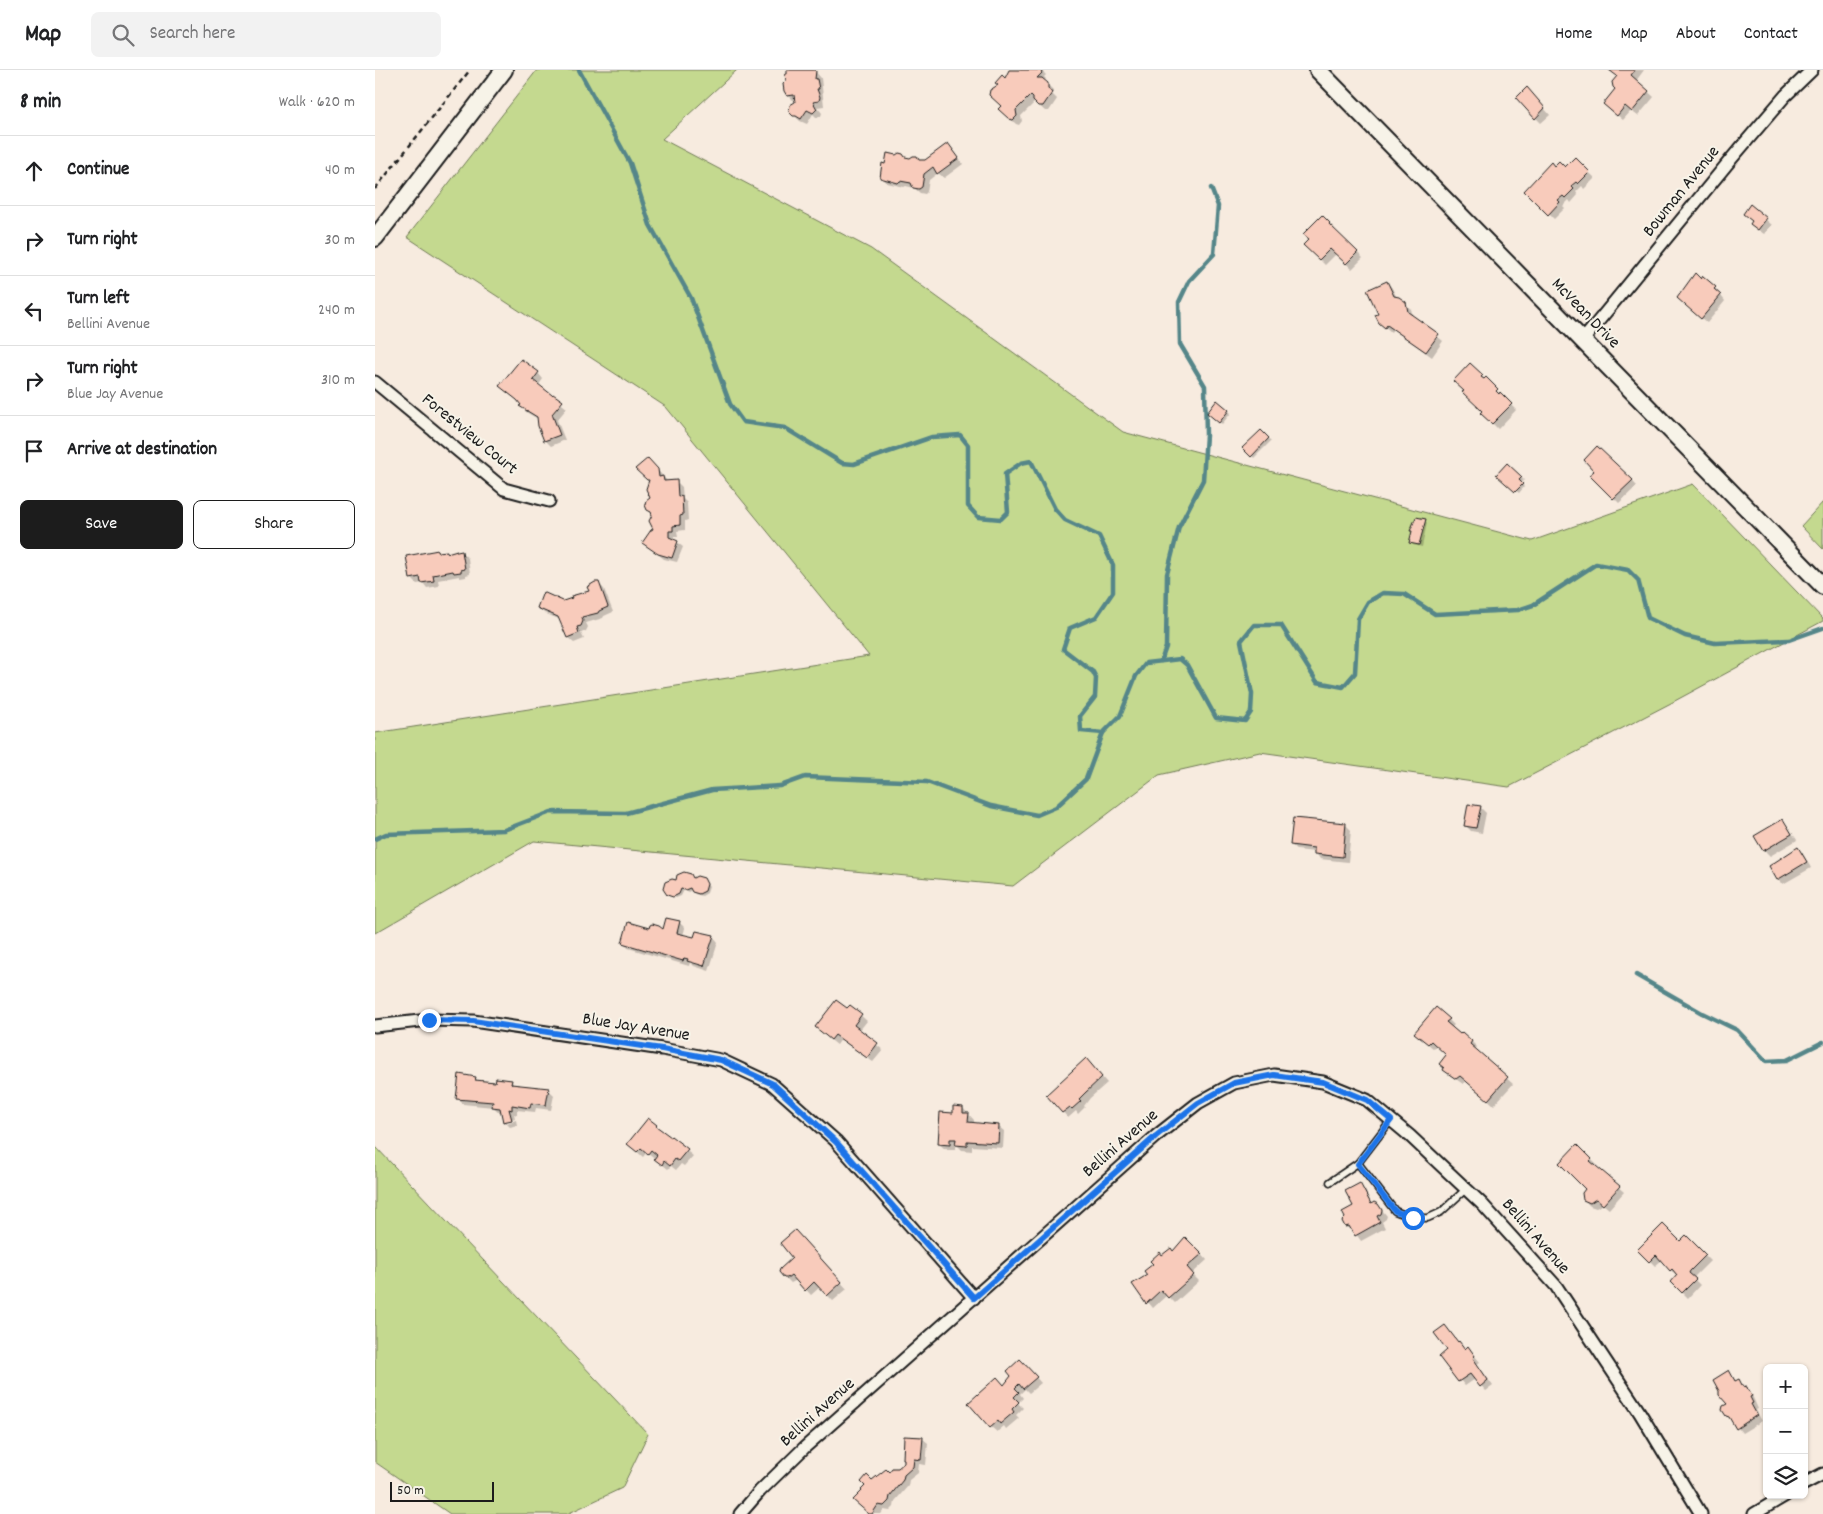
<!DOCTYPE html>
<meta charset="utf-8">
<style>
:root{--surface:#fff;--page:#f2f2f2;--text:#202124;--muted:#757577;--line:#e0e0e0;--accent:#1c1c1c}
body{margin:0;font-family:Dekko,sans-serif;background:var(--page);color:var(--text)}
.controls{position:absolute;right:15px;bottom:15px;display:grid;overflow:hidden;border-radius:8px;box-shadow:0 1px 4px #0004}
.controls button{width:45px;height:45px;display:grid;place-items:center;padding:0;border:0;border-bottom:1px solid var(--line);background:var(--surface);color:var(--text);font:25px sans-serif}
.scale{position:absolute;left:15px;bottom:12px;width:104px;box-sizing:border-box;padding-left:5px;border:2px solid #1c1c1c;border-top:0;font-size:14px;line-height:18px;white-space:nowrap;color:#1c1c1c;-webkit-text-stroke:4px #f7f3e8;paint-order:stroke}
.stop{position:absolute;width:15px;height:15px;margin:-11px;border:4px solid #1a73e8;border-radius:50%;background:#fff}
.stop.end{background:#1a73e8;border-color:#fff;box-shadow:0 1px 5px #0008}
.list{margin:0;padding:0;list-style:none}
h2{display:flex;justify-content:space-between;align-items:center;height:65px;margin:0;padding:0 20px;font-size:21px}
h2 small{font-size:16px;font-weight:400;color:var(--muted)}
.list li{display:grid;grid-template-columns:32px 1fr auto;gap:15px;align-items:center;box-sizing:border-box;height:70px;padding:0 20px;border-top:1px solid var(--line)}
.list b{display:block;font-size:19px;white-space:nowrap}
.list p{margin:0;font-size:16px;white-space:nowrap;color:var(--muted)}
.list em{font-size:16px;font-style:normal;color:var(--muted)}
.actions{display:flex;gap:10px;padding:15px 20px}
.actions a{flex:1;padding:11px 0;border:1px solid var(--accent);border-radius:8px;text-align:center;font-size:18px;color:var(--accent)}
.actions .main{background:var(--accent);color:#fff}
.icon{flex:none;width:28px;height:28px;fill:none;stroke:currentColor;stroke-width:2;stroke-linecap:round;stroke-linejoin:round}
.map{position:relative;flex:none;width:1448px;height:1444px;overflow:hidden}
header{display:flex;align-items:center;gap:30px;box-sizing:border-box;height:70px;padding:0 25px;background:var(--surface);border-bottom:1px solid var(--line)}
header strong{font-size:24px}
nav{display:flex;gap:28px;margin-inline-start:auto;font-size:18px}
.search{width:350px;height:45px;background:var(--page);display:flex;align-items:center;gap:12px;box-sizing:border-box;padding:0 18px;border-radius:8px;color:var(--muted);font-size:19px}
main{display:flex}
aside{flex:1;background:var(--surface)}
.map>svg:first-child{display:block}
.green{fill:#c4d98f;stroke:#707a56}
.shadow{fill:#0003}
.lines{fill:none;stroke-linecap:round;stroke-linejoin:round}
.stream{stroke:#558689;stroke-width:4.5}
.building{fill:#f8cbbb;stroke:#1c1c1c}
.lane-casing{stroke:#1c1c1c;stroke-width:9}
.street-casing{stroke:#1c1c1c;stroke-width:15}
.secondary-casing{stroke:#1c1c1c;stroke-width:20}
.path{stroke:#1c1c1c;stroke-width:2.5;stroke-dasharray:5 4;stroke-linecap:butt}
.lane{stroke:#f7f3e8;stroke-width:5.5}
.street{stroke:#f7f3e8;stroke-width:11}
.secondary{stroke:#f7f3e8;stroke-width:16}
.route{stroke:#1a73e8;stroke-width:6}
.labels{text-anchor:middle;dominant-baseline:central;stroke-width:4;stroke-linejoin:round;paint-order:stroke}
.street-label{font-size:18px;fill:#1c1c1c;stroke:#f7f3e8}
</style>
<header>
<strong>Map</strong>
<div class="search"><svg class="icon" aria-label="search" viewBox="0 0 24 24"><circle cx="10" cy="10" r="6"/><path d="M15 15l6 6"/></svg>Search here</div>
<nav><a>Home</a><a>Map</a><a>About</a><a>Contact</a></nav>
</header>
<main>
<aside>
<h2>8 min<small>Walk · 620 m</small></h2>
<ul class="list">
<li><svg class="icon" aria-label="ahead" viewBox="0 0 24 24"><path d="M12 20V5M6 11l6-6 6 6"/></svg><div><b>Continue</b></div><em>40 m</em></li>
<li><svg class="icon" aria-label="right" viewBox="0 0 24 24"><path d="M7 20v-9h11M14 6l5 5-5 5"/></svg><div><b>Turn right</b></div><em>30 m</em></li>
<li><svg class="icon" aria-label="left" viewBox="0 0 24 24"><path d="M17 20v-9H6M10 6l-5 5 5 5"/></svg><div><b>Turn left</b><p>Bellini Avenue</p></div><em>240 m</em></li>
<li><svg class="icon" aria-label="right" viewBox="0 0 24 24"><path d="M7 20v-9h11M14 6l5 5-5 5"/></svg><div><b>Turn right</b><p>Blue Jay Avenue</p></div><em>310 m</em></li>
<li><svg class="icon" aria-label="arrive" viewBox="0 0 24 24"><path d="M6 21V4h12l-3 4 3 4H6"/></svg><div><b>Arrive at destination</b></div></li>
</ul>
<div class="actions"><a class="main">Save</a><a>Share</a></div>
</aside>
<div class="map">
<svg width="1448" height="1444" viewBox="0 0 1448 1444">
<rect width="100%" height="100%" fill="#f7ebdf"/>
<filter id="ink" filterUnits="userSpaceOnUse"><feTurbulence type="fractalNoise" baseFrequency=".02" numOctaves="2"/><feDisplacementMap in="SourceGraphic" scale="10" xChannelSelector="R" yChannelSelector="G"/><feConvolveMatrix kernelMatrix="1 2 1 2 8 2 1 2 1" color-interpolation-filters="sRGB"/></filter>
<g filter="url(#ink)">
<g class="green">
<path d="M162,0H362L287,69L496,179L748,362L1157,471L1318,414L1448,549V551L1296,633L1134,717L885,682L784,705L638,816L159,771L0,863V663L494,586L291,337L32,167Z"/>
<path d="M1448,432V479L1426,456Z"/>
<path d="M0,1076L273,1364L247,1418L192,1444H75L0,1392Z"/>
</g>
<g class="shadow">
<path d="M414,0H439L446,8L449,36L442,37L447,43L446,46L442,48L438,44L432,54L425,51L419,45L425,30L419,31L413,25Z"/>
<path d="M643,0H666L671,5L669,7L671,9L669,11L678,20V25L682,29L674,41H670L660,32L646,46L647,51L644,55L641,54L625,39L628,36L630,10Z"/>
<path d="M1237,0H1269L1261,11L1279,27L1263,46L1256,41L1248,50L1229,34L1242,19L1244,6Z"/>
<path d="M1157,24L1175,45L1166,53L1161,48Z"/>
<path d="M578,80L588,94L569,108L563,103L554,110L552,122L550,124L545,123L539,118L531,116L529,117L512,113L507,107L531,89L550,91Z"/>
<path d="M1200,89L1220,108L1209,119L1207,116L1201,122L1203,125L1196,133L1194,130L1188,136L1190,138L1179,149L1151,121L1179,98L1190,99Z"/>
<path d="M1375,136L1397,155L1389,164L1382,159L1378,152Z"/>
<path d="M947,146L960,159L959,160L988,188L977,199L961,184L950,195L930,175L936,169Z"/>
<path d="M1327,211L1340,218L1350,231L1332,253L1309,233Z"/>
<path d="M1012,212L1017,218L1022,228L1036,239L1038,247L1068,271L1057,287L1018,259L1016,262L1005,252Z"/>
<path d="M1095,295L1141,340L1123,359L1107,343L1109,341Z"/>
<path d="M163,303L168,309L163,316L192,338L182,350L190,370L176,376L170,370L163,349L151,342L144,331L131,321Z"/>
<path d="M843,332L856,343L847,354L836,345Z"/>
<path d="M886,361L896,371L879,388L869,378Z"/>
<path d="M273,389L293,412L301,411L307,417L308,429L312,433L313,450L310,451V460L302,461L303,466H299V470L308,477L302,492L289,489L269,473L279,460L275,451L277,443L275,411L262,399Z"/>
<path d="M1238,391L1262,416L1244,433L1216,405L1221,401Z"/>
<path d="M1132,395L1149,410L1146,413L1149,417L1144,423L1139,419Z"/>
<path d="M1050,451L1052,453L1047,477L1038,475L1036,472Z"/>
<path d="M82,481L83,483H87L93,488L95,504L91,505V507L85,508L84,506L63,510L64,516L52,518L48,513L42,514L36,508L64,483L71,482L73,484Z"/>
<path d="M223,513L229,519L238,542L229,546L228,548L211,553L213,557L211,561L206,563L209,569L199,573L193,568L186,550L169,543L163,537L188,533L215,522Z"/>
<path d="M1105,737L1111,743L1107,763L1096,761L1090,755Z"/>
<path d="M1408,750L1422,770L1395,786L1389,780L1381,766Z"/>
<path d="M970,754L976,760L973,792L945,789L940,782L922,780L916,775Z"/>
<path d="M1423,779L1428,784L1436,798L1408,814L1403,809Z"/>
<path d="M318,809H328L331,812L334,817L332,823L327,826L320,824L317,820L313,822L309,820L306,826L301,828L293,824L301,811Z"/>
<path d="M292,849L305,853L310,858L308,866L320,868L338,866L343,872L334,901L319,896L315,892L314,896L253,878L248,872L275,860L289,861Z"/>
<path d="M475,936L492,951L484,961L508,980L498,992L466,969L462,975L447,963Z"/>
<path d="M1074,950L1079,955L1076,958L1085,966L1087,964L1097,972L1102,977L1100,980L1138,1014L1119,1035L1091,1010L1088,1014L1075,1005L1069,1000L1073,985L1062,975L1059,979L1046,968Z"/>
<path d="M716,995L732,1013L715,1028L709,1036L710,1037L703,1044L701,1041L693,1048L673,1025Z"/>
<path d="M100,1008L104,1011L121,1014L136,1011L140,1016L173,1019L179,1025L176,1040L161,1038L160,1042L142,1040V1045L139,1044L140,1048L132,1050V1053L141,1050L142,1055L135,1057L130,1052L128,1043L124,1042L118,1037L88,1034L82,1028Z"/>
<path d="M588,1038L599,1050V1054L623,1056L629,1061L628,1078L597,1076V1081L587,1080L580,1073V1080L570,1079L564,1074L579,1044Z"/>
<path d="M281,1056L318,1086L309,1096L306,1094L301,1100L296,1096L293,1099L272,1082L268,1087L259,1079Z"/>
<path d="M1202,1076L1222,1095L1220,1097L1249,1122L1234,1139L1228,1134L1221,1138L1215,1136L1209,1130L1211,1119Z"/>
<path d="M984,1115L990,1120L997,1135H1003L1012,1146L1011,1149L1007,1152L1010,1158L986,1171L979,1161L977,1162L971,1156L979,1137Z"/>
<path d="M425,1167L472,1219L458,1231L445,1217L436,1225L422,1210L416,1213L405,1202L419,1188Z"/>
<path d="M1311,1167L1335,1191L1320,1206L1319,1209L1325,1215L1313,1228L1297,1212L1302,1207L1287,1190L1280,1196L1264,1180L1305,1172Z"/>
<path d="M823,1180L832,1190L817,1204L824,1211L800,1233L792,1225L778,1238L758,1214L774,1205L787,1187L798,1182Z"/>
<path d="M1070,1256L1084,1273L1091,1280L1093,1278L1105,1292L1102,1294L1118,1316L1111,1321L1100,1309L1090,1316L1066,1287L1074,1281Z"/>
<path d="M651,1296L666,1313L654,1323L650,1319L645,1324L648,1328L643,1333L648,1338L641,1345L644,1348L631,1359L629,1356L622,1362L616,1357L630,1317Z"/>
<path d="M1353,1302L1362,1312L1364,1311L1376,1323L1383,1339L1381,1340L1387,1351L1367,1363L1352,1345L1353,1335L1345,1325Z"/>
<path d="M547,1368L553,1373L551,1395L544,1394L543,1403L534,1410L533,1416L520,1431L519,1437L515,1441L509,1440L506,1444H495L497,1412L524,1400L530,1393Z"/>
</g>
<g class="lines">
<g class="stream">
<path d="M204,0L255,93L275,155L316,228L355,334L368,352L410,358L467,393L479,394L557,367L585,365L593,375V436L603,447L626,449L633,442L630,404L646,393L656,391L680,439L690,450L724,466L738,495V522L721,547L695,558L688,579L718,602L721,608L720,627L705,646L706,661L728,663"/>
<path d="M786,591L791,577L792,504L804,457L828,410L831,365L830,316L805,274L804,232L814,211L839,184L843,136L836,118"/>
<path d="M0,769L11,764L129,760L176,742L251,743L337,720L405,716L430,707L552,712L616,736L662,745L681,737L711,709L728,663L745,646L761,606L771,593L805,589L812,595L841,648L870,651L876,642L877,624L866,571L879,555H906L942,612L968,617L980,603L983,549L993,532L1008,523L1029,524L1060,544L1143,540L1158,535L1221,494L1253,500L1263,510L1273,548L1310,566L1340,573L1414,570L1448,558"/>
<path d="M1261,905L1327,943L1362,960L1391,991L1412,990L1448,972"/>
</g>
</g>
<g class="building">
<path d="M412,0H439L441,1L440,9H442L444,19H442L445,27L444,31L438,32L442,39L438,43L432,40L426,49L421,46H418L414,42L415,35L420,32L419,25L412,26L409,21L408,14L411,11L410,4H412Z"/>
<path d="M634,0H665L667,3L662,8H667L673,13V18L677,23L668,36H663L658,31V27L656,25L641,40L642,46L638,50L634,49L623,39L626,36L614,25L615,20L623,15L620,13L627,5L630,8Z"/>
<path d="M1234,0H1260L1256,5L1274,21L1257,42L1250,36L1242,46L1228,34L1240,19L1238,17L1237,12L1242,6Z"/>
<path d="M1152,17L1170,38L1160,49L1141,28Z"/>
<path d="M573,73L584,88L562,104L558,97L549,104L547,117L544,119L538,118L536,113L525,111L523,113L505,108L507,93L510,94L512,83L521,85L524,83L528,84L530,87L535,88L538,86H542L544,90H550Z"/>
<path d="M1200,87L1215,102L1203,114L1201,112L1196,116L1199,119L1190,128L1188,126L1183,130L1185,132L1173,145L1149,121L1176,92L1179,96L1184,91L1190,97Z"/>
<path d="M1375,134L1392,148L1383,160L1375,154L1377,151L1368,144Z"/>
<path d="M947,145L955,153L954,154L983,182L971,194L955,179L944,190L928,175L934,169L928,164Z"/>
<path d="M1320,203L1326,209L1328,206L1341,217L1339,219L1346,225L1326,249L1302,228Z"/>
<path d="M1012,211L1019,226L1024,227L1031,232L1033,242L1064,264L1051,282L1012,255L1010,258L1004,253L1000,245L1003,244L992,220Z"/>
<path d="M146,289L164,302L158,310L177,325L178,324L188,331L177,344L185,365L169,371L163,356L162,347L144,336L146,335L142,330L124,316Z"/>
<path d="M1095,293L1108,305L1106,307L1109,309L1111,307L1123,319L1121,321L1124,324L1125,322L1137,334L1117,354L1105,343L1107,341L1087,322L1089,321L1078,311Z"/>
<path d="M842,330L854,340L844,353L832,343Z"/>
<path d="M886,360L894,368L876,387L867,378Z"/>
<path d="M1222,376L1258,410L1238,429L1214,405L1219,401L1209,390Z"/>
<path d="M273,388L283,399L284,407L288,406L289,411L302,410L303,427L307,426L308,445L305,446V455L298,456V461H294V467L303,471L297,488L283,484L267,473L276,460L278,459L274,451L277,445L276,442L272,440L270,435L271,431L275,428L271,419L274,410H272L260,399Z"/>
<path d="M1132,393L1147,407L1144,410L1148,414L1140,422L1121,405Z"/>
<path d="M1041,447L1051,449L1044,475L1034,473L1037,461H1035Z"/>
<path d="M63,480V482L72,481V483L82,480V482L87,481L90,499L86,500V502L79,503L78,501L58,505L59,511L46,513L45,507L35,509L31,486Z"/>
<path d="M220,512H224L233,537L224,541L223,543L207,547L208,551L206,556L202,557L204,563L192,568L183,547L162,538L168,522L188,531L197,528L196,526L214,521L212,517Z"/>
<path d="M1093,734L1106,736L1101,758L1089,756Z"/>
<path d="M918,748L971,753L968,787L939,784V778L915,775Z"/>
<path d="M1408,749L1417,764L1388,781L1379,766Z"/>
<path d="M1423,777L1432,792L1402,810L1394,796Z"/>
<path d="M309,802L316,804L318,808L322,806L329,808L332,814L330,821L324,824L317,822L315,818L310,820L306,819L304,824L298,827L292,825L288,819L290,812L297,809L301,810L302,805Z"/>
<path d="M291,848L305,851L302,863L319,867L321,861L339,865L329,896L312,891L313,889L309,888L308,891L247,873L253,852L274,858L275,855L277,854L284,856L288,859Z"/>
<path d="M461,930L472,938L475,935L487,944L479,955L503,973L492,988L460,965L456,970L440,957Z"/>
<path d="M1061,937L1075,949L1071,952L1085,964L1087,962L1097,971L1095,974L1133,1007L1113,1030L1085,1006L1081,1009L1068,1000L1069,998L1064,994L1071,985L1056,971L1053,974L1039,963Z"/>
<path d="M711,988L727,1007L710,1023L704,1029L706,1031L697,1039L695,1037L687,1043L671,1025Z"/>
<path d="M84,1004L101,1007L100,1010L120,1012L121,1008L137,1010L136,1014L174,1018L171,1035L156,1033L155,1038L137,1035V1040L134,1039L137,1050L128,1052L125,1038L117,1037L118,1032L81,1029Z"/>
<path d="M578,1036L588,1037V1043H594L593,1052L624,1055L623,1073L592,1071V1076L580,1075L581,1069H575V1075L563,1074L565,1042L578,1043Z"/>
<path d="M273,1048L282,1055L281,1056L296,1067V1066L313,1079L303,1091L300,1089L295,1096L289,1091L287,1095L279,1089L282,1085L276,1080L273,1084L266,1078L262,1082L252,1074Z"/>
<path d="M1202,1074L1217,1089L1215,1091L1245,1116L1228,1135L1221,1129L1215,1133L1208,1130L1207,1123L1210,1119L1184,1093Z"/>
<path d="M985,1113L996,1134L999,1132L1003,1134L1007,1140L1006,1144L1002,1146L1005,1152L980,1166L974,1156L970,1157L967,1151L970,1148L967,1142L978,1136L970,1121Z"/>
<path d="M1288,1154L1305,1171L1311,1165L1331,1185L1315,1201L1314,1203L1321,1209L1307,1223L1296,1212L1302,1205L1297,1199L1295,1201L1281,1185L1274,1192L1262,1180Z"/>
<path d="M420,1160L467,1212L452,1226L439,1212L430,1221L416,1205L412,1208H409L404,1202L405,1199L417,1188L405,1173Z"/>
<path d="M810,1167L827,1184L812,1197L819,1205L793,1228L786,1220L771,1234L757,1214L772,1205L769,1201L778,1194L775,1191L785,1182L787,1185L796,1178L798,1181Z"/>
<path d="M1070,1255L1083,1272L1084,1271L1090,1279L1093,1276L1100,1286L1098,1288L1113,1310L1105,1317L1095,1304L1083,1312L1064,1287L1072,1280L1059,1263Z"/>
<path d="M645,1289L662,1307L648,1319L644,1314L640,1318L644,1322L639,1327L644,1332L637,1339L639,1342L625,1354L623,1351L615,1358L593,1333L622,1307L629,1315L636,1306L632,1301Z"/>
<path d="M1354,1300L1360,1311L1364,1309L1368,1317L1371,1316L1377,1326L1375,1327L1378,1333L1376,1334L1382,1345L1361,1359L1354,1347L1351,1346L1347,1340L1348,1336L1352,1334L1344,1325V1321L1338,1310Z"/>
<path d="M529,1366L548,1367L546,1390L539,1389L538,1397L529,1405L528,1410L515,1426L514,1431L509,1436L503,1435L497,1444H494L478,1430L487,1421L486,1420L490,1416L486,1412L492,1405L497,1410L511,1399L514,1402L517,1398H523L529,1393V1389H528Z"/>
</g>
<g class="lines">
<g class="lane-casing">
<g id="lane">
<path d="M983,1093L1020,1141L1038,1148H1053L1066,1142L1091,1119"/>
<path d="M955,1112L983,1093L1016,1050"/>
</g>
</g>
<g class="street-casing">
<g id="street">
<path d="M1208,270L1357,88L1410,26L1437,0"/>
<path d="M0,312L129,419L174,431"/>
<path d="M0,956L54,950L98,951L287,979L346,990L397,1014L461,1071L599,1228"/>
<path d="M1429,1414L1448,1404"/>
<path d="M365,1444L385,1421L429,1378L781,1066L823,1033L859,1013L899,1005L948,1012L992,1030L1035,1066L1107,1134L1181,1216L1265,1343L1326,1444"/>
<path d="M1379,1444L1411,1425"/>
</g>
</g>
<g class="secondary-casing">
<g id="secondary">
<path d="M943,0L1448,516"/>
<path d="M0,168L129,0"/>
</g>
</g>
<path class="path" d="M0,119L95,0"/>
<use href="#lane" class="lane"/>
<use href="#street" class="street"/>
<use href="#secondary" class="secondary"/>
</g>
</g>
<g class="lines" filter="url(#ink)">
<path class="route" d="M54,950L98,951L287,979L346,990L398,1014L461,1072L599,1228L781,1066L823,1033L859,1013L899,1005L948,1012L992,1030L1016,1050L983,1094L1020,1141L1038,1148"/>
</g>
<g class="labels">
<g class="street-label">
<text transform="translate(1307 122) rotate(-51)">Bowman Avenue</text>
<text transform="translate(1210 244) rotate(46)">McVean Drive</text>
<text transform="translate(94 365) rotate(39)">Forestview Court</text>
<text transform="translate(261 958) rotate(9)">Blue Jay Avenue</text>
<text transform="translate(746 1074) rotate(-41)">Bellini Avenue</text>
<text transform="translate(1160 1167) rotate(49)">Bellini Avenue</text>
<text transform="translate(443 1343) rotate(-42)">Bellini Avenue</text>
</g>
</g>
</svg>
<div class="controls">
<button>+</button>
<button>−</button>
<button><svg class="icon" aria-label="layers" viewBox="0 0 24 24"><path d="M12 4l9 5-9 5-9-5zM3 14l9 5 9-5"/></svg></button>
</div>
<div class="scale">50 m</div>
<div class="stop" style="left:1038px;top:1148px"></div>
<div class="stop end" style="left:54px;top:950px"></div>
</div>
</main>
